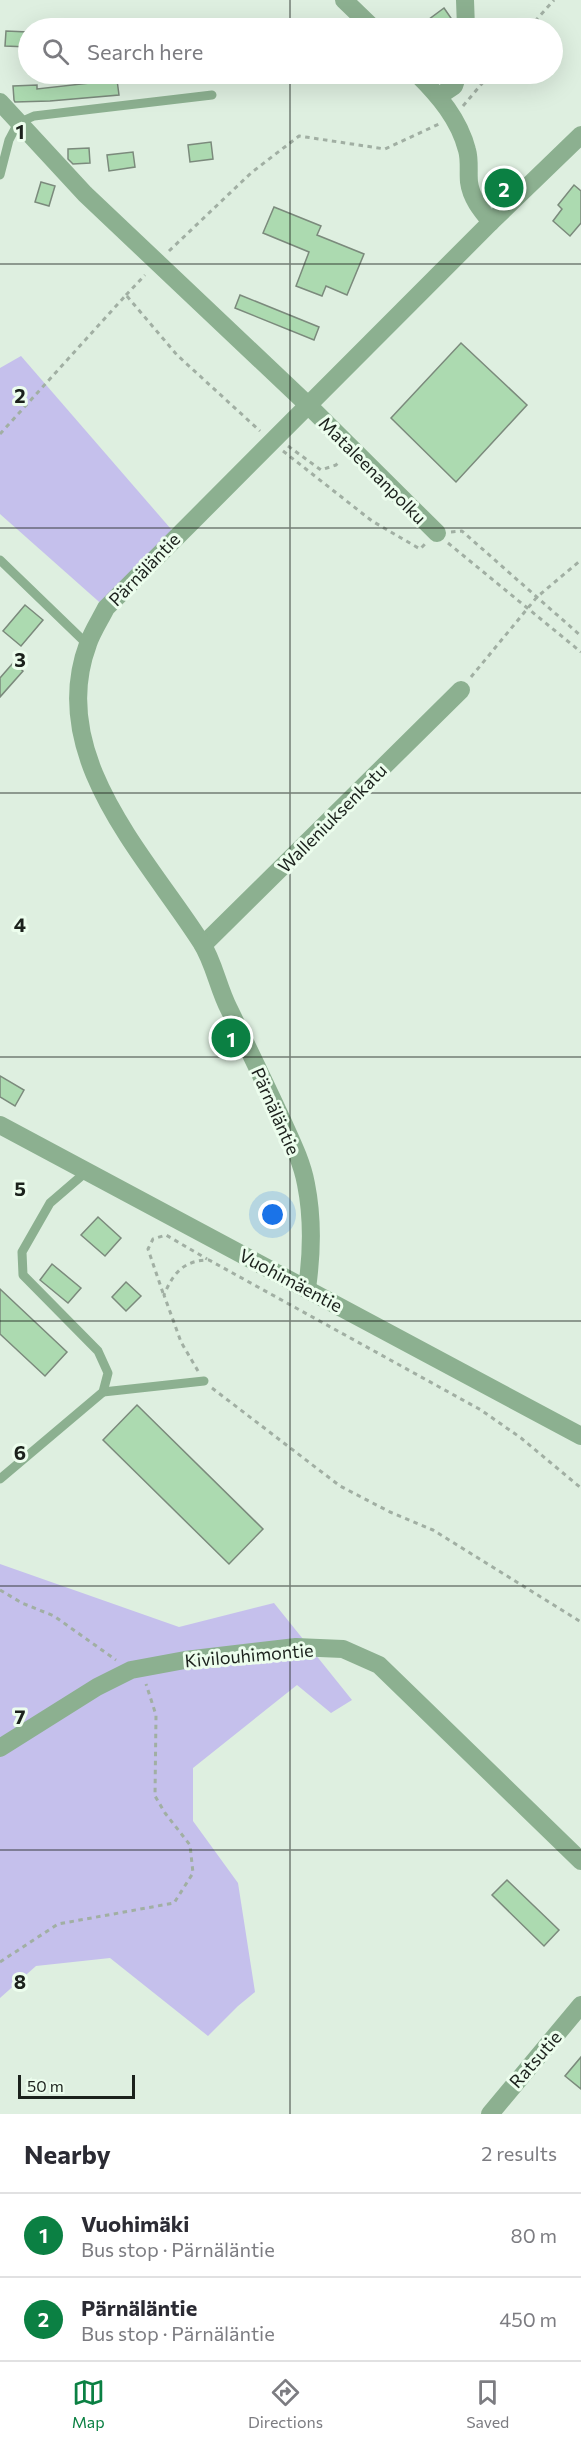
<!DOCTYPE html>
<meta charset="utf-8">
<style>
:root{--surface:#fff;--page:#f2f2f3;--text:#2b2b33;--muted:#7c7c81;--line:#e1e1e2;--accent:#0b8043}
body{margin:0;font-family:Commissioner,sans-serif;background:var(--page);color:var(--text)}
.scale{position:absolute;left:18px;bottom:15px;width:117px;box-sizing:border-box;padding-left:6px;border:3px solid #1b211c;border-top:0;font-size:16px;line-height:21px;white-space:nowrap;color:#1b211c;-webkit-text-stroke:4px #ecfded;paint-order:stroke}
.you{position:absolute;left:273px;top:1215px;width:21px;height:21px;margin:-15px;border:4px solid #fff;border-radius:50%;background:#1a73e8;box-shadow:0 0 0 9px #1a73e833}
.badge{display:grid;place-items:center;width:39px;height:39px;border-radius:50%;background:var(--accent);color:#fff;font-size:20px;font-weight:700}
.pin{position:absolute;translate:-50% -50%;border:3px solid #fff;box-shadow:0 2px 6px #0006}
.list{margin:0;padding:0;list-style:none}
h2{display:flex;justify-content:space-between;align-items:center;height:78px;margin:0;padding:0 24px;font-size:26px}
h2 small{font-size:20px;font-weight:400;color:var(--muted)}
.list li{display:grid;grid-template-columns:39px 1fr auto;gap:18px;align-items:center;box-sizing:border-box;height:84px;padding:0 24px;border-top:2px solid var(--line)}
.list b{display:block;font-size:22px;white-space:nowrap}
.list p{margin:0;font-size:20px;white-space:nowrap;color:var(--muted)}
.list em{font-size:20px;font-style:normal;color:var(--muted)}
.icon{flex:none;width:33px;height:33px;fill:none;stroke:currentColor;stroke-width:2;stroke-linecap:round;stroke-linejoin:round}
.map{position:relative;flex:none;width:581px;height:2114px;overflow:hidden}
.search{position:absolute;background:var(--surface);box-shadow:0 6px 24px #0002;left:18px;right:18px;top:18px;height:66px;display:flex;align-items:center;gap:15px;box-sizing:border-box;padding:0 21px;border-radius:33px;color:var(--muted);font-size:22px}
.sheet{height:246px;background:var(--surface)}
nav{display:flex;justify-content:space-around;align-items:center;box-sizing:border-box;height:84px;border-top:2px solid var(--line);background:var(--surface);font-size:16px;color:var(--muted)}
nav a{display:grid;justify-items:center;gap:3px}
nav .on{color:var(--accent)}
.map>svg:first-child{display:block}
.green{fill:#c5c0ec}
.building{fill:#acdab0;stroke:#7b8a7c;stroke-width:1.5}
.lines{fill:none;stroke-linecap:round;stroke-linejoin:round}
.path{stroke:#a1afa3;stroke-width:3;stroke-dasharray:4.5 4.5;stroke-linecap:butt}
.service{stroke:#8cb090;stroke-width:9}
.minor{stroke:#8cb090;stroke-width:18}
.grid{fill:none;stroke:#1b211c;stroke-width:1.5;stroke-opacity:0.55}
.labels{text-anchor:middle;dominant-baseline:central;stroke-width:6;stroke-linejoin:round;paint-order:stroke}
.street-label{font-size:18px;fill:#1b211c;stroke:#ecfded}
.grid-label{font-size:20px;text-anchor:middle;font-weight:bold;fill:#1b211c;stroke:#ecfded;stroke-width:6;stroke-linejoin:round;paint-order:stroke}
</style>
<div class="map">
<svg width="581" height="2114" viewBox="0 0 581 2114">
<rect width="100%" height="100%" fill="#deefe0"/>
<g class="green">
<path d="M21,356L177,536L106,608L0,514V368Z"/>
<path d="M0,1564L179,1627L274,1603L352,1700L331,1713L297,1685L193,1768V1821L238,1883L255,1992L238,2006L208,2036L110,1958L36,1966L0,1998Z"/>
</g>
<g class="building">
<path d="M444,8L453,21L443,28H434L428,20Z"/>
<path d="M6,31L28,32V47L5,46Z"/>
<path d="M117,80L119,95L50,101L15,102L14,100L13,86L37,85V89Z"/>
<path d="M211,142L213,159L190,162L188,145Z"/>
<path d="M89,148L90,163L73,164L68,159V149Z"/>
<path d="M133,152L135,167L109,171L107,155Z"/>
<path d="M41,182L55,186L49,206L35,202Z"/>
<path d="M574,185L581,191V223L570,236L553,221L562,209L558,205Z"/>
<path d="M274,207L321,226L317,235L364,254L347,295L326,286L322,296L296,286L309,252L263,233Z"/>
<path d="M240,295L319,327L314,340L235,308Z"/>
<path d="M461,343L527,405L456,482L391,418Z"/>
<path d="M25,605L43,620L21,646L3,631Z"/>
<path d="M13,663L23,671L0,697V678Z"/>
<path d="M0,1076L24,1090L15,1106L0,1097Z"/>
<path d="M98,1217L121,1238L105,1256L81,1235Z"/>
<path d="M52,1264L81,1288L68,1303L40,1280Z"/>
<path d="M126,1282L141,1296L126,1311L112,1297Z"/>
<path d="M0,1289L67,1352L45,1376L0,1334Z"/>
<path d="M137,1405L263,1529L229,1564L103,1440Z"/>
<path d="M507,1880L559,1930L544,1946L492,1895Z"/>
<path d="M581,2057V2089L565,2076Z"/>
</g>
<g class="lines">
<g class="path">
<path d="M529,28L554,0"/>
<path d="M463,106L490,74"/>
<path d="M169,251L251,173L299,136L385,149L439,124"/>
<path d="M126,295L145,275"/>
<path d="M0,434L126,295L177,355L260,431"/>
<path d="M288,446L321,470L336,465L340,461"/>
<path d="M283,451L372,521L420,549L425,544"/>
<path d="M451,532L462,531L581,636"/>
<path d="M448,543L581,652"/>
<path d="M471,677L537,597L581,560"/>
<path d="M163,1293L148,1249L153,1239L166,1235L207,1259"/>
<path d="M198,1371L181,1342L164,1295C173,1273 184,1260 209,1260L481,1410L521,1438L581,1488"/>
<path d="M212,1388L340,1486L390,1512L433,1530L581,1622"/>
<path d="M0,1590L22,1603L54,1616L116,1660"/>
<path d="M0,1962L58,1924L174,1903L193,1873L190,1845L165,1813L155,1796L156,1715L146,1684"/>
</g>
<g class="service">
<path d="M0,175L9,140L18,123L34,116L212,95"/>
<path d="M0,560L88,645"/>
<path d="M103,1392L204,1381"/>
<path d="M0,1479L103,1392L108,1373L98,1351L23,1275L22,1252L50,1203L86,1172"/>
</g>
<g class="minor">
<path d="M344,0L373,28"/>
<path d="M465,0L466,28"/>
<path d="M417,74C439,96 459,119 467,150C470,160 468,171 469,182C471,198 481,210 491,222"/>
<path d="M439,96L454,86L458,74"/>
<path d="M0,102L85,194L309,406L437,533"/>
<path d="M203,945L461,690"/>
<path d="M0,1125L581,1436"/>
<path d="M307,1288C312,1253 313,1219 306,1184C302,1162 291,1140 282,1120C265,1083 247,1046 229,1009C218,988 214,962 201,942C146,856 46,756 88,644C92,632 100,620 106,608L491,222L581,135"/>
<path d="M0,1748L97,1687L131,1670L185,1660L296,1647L343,1649L379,1665L581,1861"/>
<path d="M490,2114L581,2005"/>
</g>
</g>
<path class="grid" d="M290,0V28M290,74V2114M0,264H581M0,528H581M0,793H581M0,1057H581M0,1321H581M0,1586H581M0,1850H581"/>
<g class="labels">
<g class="street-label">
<text transform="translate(373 470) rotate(45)">Mataleenanpolku</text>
<text transform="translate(144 569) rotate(-46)">Pärnäläntie</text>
<text transform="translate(332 818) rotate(-45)">Walleniuksenkatu</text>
<text transform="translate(276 1111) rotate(66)">Pärnäläntie</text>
<text transform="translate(291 1280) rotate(28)">Vuohimäentie</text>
<text transform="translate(249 1655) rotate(-5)">Kivilouhimontie</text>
<text transform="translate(535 2059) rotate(-49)">Ratsutie</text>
</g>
</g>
<g class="grid-label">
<text x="20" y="139">1</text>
<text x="20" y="403">2</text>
<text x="20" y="667">3</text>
<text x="20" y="932">4</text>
<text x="20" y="1196">5</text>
<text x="20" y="1460">6</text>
<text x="20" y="1724">7</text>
<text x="20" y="1989">8</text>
</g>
</svg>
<div class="scale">50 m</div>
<div class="you"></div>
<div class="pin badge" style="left:231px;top:1038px">1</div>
<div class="pin badge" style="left:504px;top:188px">2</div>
<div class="search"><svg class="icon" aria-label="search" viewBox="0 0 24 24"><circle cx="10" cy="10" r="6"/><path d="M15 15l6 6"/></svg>Search here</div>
</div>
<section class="sheet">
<h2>Nearby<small>2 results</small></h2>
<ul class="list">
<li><span class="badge">1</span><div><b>Vuohimäki</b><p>Bus stop · Pärnäläntie</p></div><em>80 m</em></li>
<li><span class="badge">2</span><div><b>Pärnäläntie</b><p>Bus stop · Pärnäläntie</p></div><em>450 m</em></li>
</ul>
</section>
<nav>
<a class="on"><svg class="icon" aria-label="map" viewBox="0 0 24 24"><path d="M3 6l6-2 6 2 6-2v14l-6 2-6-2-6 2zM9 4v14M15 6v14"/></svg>Map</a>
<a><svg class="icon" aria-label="directions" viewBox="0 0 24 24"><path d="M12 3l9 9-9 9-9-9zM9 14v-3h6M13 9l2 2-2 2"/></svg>Directions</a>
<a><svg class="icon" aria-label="saved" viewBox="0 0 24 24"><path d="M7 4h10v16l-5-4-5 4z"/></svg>Saved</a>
</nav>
